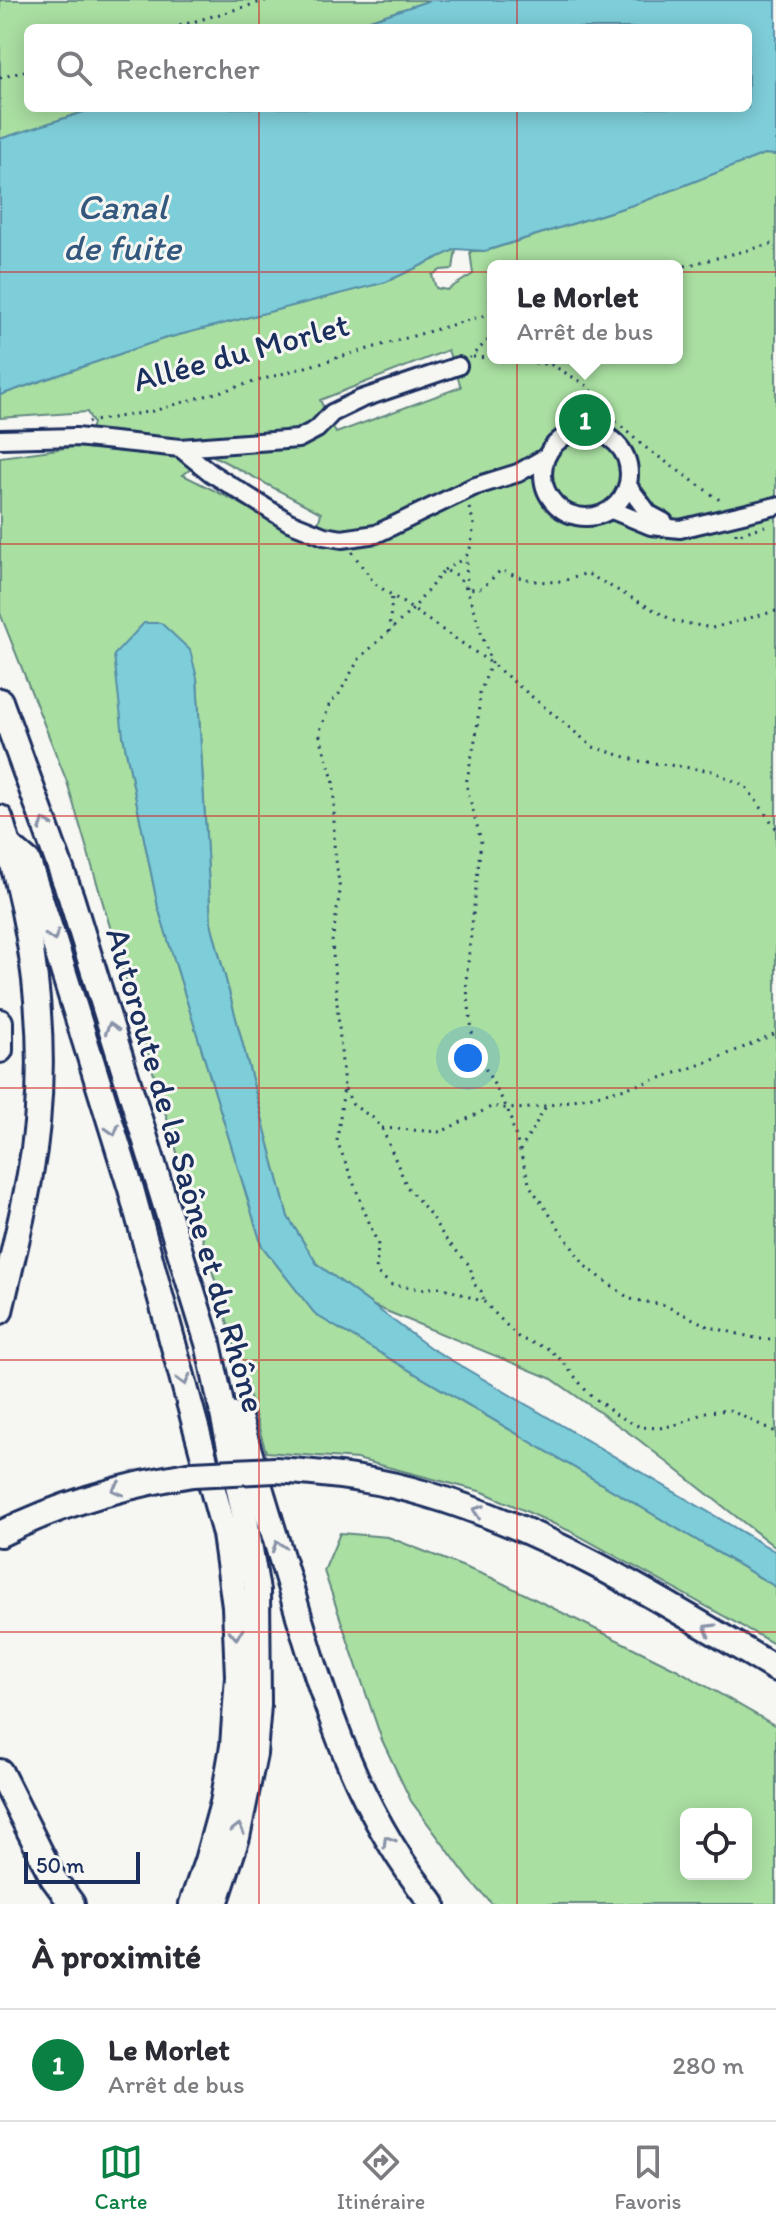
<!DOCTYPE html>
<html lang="fr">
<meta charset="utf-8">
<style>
:root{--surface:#fff;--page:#f2f2f3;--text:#2b2b33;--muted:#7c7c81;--line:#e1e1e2;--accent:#0b8043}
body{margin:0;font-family:Itim,sans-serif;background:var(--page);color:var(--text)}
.controls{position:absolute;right:24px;bottom:24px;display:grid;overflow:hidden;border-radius:12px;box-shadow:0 4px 20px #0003}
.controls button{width:72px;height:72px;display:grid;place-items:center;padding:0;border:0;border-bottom:2px solid var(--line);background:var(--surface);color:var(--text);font:40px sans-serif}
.scale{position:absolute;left:24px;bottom:20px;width:116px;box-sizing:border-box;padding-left:8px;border:4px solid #1b2f5e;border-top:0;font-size:22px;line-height:28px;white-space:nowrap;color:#1b2f5e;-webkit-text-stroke:6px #f6f6f2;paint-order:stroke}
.you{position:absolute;left:468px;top:1058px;width:28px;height:28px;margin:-20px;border:6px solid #fff;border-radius:50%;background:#1a73e8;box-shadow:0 0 0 12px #1a73e833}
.badge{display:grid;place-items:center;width:52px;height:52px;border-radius:50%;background:var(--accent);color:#fff;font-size:26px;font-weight:700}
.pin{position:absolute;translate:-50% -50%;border:4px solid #fff;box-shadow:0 2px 8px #0006}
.popup{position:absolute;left:487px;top:260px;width:196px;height:104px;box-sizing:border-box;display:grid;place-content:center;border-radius:12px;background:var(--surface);filter:drop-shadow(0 2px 6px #0005);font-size:26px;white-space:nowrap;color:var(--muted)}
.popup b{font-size:30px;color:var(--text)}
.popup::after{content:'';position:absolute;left:50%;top:100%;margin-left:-16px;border:16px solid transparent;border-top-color:var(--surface)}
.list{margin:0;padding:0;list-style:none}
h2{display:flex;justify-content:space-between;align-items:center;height:104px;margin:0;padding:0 32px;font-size:34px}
h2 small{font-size:26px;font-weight:400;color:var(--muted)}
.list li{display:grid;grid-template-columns:52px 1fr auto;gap:24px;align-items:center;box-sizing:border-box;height:112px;padding:0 32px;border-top:2px solid var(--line)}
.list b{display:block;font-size:30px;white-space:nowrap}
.list p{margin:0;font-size:26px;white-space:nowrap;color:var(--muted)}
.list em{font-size:26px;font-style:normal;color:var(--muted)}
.icon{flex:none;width:44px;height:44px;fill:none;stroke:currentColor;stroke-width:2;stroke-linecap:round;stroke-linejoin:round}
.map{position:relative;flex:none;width:776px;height:1904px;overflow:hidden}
.search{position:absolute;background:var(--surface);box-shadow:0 4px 20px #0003;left:24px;right:24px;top:24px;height:88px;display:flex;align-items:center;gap:20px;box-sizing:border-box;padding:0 28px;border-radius:12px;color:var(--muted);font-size:30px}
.sheet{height:216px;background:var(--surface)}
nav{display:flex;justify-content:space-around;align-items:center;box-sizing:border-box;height:112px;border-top:2px solid var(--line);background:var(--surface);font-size:22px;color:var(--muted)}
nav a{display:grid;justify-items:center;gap:4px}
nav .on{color:var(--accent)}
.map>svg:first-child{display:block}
.green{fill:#a9dfa1;stroke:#628780;stroke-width:2;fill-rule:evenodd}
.water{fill:#7eced9;stroke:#568ea8;stroke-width:2}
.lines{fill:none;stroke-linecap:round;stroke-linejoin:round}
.minor-casing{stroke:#1b2f5e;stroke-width:22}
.highway-casing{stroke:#1b2f5e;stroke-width:30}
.path{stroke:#1b2f5e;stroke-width:3;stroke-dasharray:2 6;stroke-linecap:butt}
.minor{stroke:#f6f6f2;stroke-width:16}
.highway{stroke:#f6f6f2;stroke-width:24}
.highway-bridge-casing{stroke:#1b2f5e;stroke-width:30;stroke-linecap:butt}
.highway-bridge{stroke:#f6f6f2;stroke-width:24}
.oneway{stroke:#8892a8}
.grid{fill:none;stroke:#d62828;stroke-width:2;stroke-opacity:0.55}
.labels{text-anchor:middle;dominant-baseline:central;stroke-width:6;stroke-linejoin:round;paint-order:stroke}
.street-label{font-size:34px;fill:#1b2f5e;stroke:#f6f6f2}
.water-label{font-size:36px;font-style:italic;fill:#34577d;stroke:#f6f6f2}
</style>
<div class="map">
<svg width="776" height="1904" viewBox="0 0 776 1904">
<rect width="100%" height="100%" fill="#f6f6f2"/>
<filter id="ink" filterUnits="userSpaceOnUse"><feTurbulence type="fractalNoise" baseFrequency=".0125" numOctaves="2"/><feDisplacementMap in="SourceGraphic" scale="16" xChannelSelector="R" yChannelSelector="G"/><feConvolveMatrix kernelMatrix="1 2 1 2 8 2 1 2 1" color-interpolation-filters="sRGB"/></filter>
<g filter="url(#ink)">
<g class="green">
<path d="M0,0H431L346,28H28V108H96L0,139Z"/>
<path d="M764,154L776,155V1548L639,1440L552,1379L374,1306L317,1264L288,1217L211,923L197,678L123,736L158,907L262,1246L316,1315L776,1587V1645L572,1532L483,1492L357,1459L266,1452L67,782L0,613V457L87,445L93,423L87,412L0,418V395L163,339L386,282L456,249L453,269L441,270L432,275L436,288L447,290L473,274L470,251H486L642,202ZM493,266H677V358H493V314L489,301L493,299ZM448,350L461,387L336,433L320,400ZM210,454L321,513L314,540L183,475Z"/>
<path d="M340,1533L388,1537L492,1578L676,1669L776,1726V1904H492L470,1880L411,1801L382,1740L324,1571ZM686,1814H746V1874H686Z"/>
</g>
<g class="water">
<path d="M431,0H776V155L764,154L642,202L485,251L456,249L386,282L163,339L0,395V139L96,108H748V28H346Z"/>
<path d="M144,623H161L190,650L197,678L211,923L288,1217L317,1264L429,1347L776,1552V1587L316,1315L262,1246L158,907L123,736L114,655Z"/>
</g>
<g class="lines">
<g class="minor-casing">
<g id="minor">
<circle cx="586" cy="474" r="43"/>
<path d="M0,439L76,437L180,448L211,473L289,522L324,536L342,539L376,534L473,487L518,473L546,457"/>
<path d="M180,448L298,439L317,429L332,413L361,399L458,366"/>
<path d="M629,487L649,514L664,522"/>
<path d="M612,510L651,526L680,529L776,506"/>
</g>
</g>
<g class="highway-casing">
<g id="highway">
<path d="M0,701L71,897L208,1343L244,1513L257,1591L258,1705L254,1754L237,1837L215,1904"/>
<path d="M0,818C36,934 52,1059 29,1180C21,1224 10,1267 0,1311"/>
<path d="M9,846L28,862L54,941L131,1189L225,1534L235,1606L238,1676L233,1746L223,1803L207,1861L192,1904"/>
<path d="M0,1022V1050"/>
<path d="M238,1415C256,1475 275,1536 293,1596C326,1708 358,1812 433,1904"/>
<path d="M275,1470C326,1473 377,1479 426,1494C552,1531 664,1602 776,1669"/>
<path d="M0,1534C62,1503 125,1485 193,1474"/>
<path d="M0,1772L53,1878L72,1904"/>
</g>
</g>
<g class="path">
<path d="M172,28L268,0"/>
<path d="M0,78L28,70"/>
<path d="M677,268L776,243"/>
<path d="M473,357L493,358"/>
<path d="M469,358L493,336"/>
<path d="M495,358L552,365L588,386L612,418L642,445L724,503"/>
<path d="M88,422L153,411L493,313"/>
<path d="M469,508L474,523L471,546L466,557L467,589L491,663L480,693L477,730L466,784L481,841L466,981L474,1048L508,1110L530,1186L585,1266L630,1299L664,1305L710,1327L759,1339H776"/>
<path d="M736,532V535L765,526"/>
<path d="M352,552L374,583L491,663L593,747L639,761L713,771L746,787L776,828"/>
<path d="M444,570L465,558"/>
<path d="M776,611L712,628L674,621L586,573C556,587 530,583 501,570L482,588L467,589L457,575L444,570L413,609L359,659L339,694L330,703L319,733L334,783V844L340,891L332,942L344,1087L337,1141L378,1245L376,1272L392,1285L421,1289L441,1287L484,1302L519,1338L549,1349L563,1362L588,1393L615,1414L640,1427L660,1428L679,1424L706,1412L729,1410L776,1432"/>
<path d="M389,632L392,596"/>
<path d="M345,1089L353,1105L373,1118L382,1128L407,1187L427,1210L445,1238L470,1266L474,1284L481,1291L484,1302"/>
<path d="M382,1128L441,1132L493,1106C521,1113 550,1105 578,1099C647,1085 712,1063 776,1033"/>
<path d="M520,1151L546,1106"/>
</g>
<use href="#minor" class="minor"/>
<use href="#highway" class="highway"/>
<g class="highway-bridge-casing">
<path id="highway-bridge" d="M193,1474L275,1470"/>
</g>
<use href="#highway-bridge" class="highway-bridge"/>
</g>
<defs><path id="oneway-chevron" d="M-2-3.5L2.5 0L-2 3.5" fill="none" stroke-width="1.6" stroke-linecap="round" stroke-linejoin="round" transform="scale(2)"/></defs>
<g class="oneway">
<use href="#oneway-chevron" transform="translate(45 824) rotate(-110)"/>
<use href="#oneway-chevron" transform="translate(53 936) rotate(72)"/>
<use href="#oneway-chevron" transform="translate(111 1028) rotate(-107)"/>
<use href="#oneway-chevron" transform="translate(113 1130) rotate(73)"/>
<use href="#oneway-chevron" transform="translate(184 1380) rotate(75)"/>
<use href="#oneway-chevron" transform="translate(117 1489) rotate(166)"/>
<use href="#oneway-chevron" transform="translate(478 1511) rotate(-160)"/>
<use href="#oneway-chevron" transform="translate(278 1546) rotate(-107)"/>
<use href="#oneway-chevron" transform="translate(709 1629) rotate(-149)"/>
<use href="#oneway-chevron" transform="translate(236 1634) rotate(87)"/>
<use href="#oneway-chevron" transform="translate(238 1829) rotate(-77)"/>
<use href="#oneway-chevron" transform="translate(388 1841) rotate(-121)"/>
</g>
</g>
<path class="grid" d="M259,0V28M517,0V28M259,108V1904M517,108V1904M0,272H776M0,544H776M0,816H776M0,1088H776M0,1360H776M0,1632H776"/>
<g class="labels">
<g class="street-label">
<text transform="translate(241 352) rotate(-15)">Allée du Morlet</text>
<text transform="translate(186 1170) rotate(74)">Autoroute de la Saône et du Rhône</text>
</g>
<g class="water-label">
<text x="122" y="206">Canal<tspan x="122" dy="41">de fuite</tspan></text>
</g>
</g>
</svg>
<div class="controls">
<button><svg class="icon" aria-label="locate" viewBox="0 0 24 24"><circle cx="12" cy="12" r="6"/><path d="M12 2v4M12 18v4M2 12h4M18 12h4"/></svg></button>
</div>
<div class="scale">50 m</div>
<div class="you"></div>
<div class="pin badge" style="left:585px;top:420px">1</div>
<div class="popup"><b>Le Morlet</b>Arrêt de bus</div>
<div class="search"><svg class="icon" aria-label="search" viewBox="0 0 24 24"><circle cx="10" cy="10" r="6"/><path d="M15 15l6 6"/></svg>Rechercher</div>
</div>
<section class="sheet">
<h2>À proximité<small></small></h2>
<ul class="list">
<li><span class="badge">1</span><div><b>Le Morlet</b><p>Arrêt de bus</p></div><em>280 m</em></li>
</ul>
</section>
<nav>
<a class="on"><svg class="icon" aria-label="map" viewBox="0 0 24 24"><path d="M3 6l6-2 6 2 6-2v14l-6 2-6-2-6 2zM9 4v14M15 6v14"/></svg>Carte</a>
<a><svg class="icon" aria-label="directions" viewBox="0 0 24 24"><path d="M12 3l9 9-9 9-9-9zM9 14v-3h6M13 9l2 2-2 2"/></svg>Itinéraire</a>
<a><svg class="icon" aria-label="saved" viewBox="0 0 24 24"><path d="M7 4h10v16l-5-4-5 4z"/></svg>Favoris</a>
</nav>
